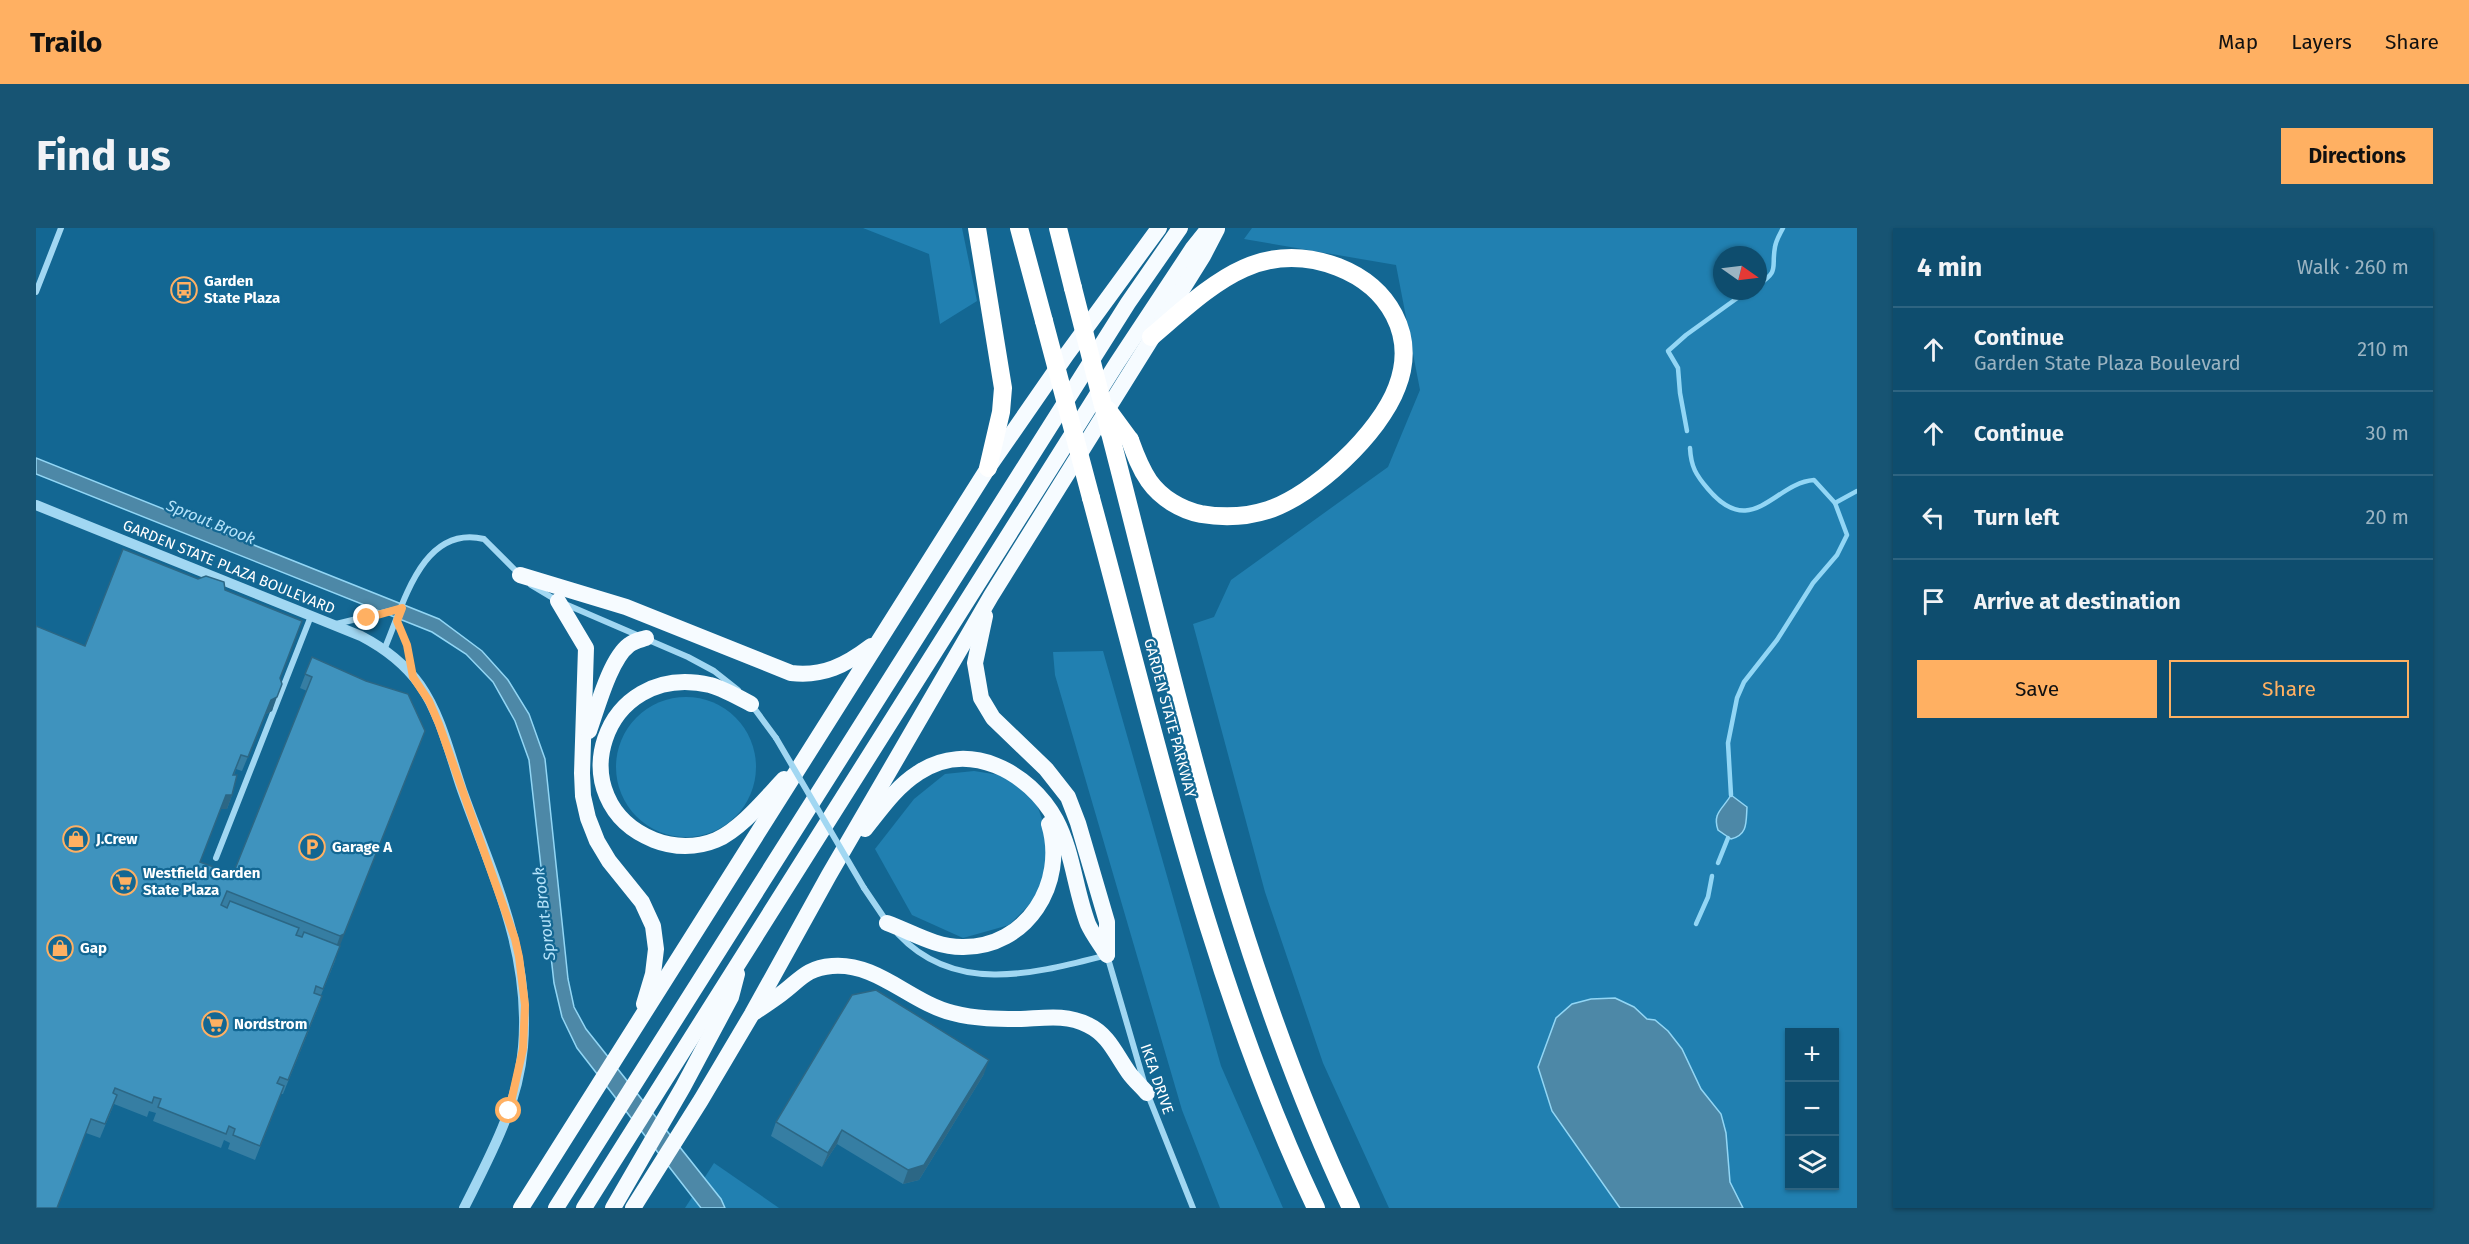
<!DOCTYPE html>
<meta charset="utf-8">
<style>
:root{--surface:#0e4d6e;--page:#175473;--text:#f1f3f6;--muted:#9bb4c2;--line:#2e6481;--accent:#ffb062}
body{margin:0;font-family:"Fira Sans",sans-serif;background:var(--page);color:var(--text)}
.controls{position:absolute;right:18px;bottom:18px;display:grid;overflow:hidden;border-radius:0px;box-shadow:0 2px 4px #0004}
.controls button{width:54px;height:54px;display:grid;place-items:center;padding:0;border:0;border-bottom:2px solid var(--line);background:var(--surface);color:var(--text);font:30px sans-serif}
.compass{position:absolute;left:1677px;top:18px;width:54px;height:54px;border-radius:50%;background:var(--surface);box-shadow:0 2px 4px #0004;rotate:104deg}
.stop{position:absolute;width:18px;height:18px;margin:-14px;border:4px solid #ffb062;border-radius:50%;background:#fff}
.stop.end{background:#ffb062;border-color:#fff;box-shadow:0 2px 6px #0008}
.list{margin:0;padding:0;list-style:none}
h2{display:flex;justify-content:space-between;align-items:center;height:78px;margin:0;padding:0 24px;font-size:26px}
h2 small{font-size:20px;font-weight:400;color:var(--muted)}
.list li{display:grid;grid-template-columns:39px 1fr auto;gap:18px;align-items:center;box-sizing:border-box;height:84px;padding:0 24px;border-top:2px solid var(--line)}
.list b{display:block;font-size:22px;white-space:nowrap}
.list p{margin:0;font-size:20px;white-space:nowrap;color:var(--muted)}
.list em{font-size:20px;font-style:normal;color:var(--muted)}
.actions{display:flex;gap:12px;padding:18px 24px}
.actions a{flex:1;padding:14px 0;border:2px solid var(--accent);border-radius:0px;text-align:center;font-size:21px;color:var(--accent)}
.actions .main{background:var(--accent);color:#111}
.icon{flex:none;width:33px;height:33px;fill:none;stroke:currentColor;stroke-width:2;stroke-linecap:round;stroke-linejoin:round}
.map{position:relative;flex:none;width:1821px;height:980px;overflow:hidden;border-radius:0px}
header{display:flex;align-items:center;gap:36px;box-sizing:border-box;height:84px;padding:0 30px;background:var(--accent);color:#111}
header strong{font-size:28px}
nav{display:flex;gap:33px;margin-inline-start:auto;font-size:21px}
.intro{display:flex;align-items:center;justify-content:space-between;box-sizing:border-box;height:144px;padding:0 36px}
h1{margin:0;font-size:42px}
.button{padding:15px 27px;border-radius:0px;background:var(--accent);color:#111;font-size:21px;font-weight:700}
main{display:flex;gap:36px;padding:0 36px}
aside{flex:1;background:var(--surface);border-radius:0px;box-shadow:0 2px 4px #0004}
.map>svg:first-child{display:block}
.green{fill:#2180b1;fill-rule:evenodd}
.water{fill:#4d88a7;stroke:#92d6f5;stroke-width:1.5}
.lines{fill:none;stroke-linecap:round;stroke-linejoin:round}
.stream{stroke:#92d6f5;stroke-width:4.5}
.minor{stroke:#a1d7f2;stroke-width:6}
.tertiary{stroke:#a1d7f2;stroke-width:10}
.trunk{stroke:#f6fbff;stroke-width:16}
.motorway{stroke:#fff;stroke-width:18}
.minor-bridge{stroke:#a1d7f2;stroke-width:6}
.motorway-bridge{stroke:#fff;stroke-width:18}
.wall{fill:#367ea3}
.shaded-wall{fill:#2c6785}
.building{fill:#3f93be;stroke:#2c6785;stroke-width:1.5}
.route{stroke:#ffb062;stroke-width:8}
.labels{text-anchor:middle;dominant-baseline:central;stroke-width:4.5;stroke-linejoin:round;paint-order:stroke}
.poi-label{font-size:15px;font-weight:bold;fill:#fff;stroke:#136793;text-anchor:start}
.street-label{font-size:15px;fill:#fff;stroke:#136793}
.water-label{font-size:16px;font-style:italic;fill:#b5e3fa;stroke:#136793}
</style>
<header>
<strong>Trailo</strong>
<nav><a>Map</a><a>Layers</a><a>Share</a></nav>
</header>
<div class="intro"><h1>Find us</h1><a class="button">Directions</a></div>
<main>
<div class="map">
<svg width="1821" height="980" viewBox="0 0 1821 980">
<rect width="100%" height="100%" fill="#136793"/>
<g class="green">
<path d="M827,0H926L941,73L904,96L893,26Z"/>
<path d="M1216,0H1821V980H1353L1287,835L1229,664L1157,396L1178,389L1195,352L1352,239L1384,162L1360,37L1208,11ZM1686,27H1722V63H1686ZM1754,804H1798V958H1754Z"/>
<path d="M1067,423L1185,838L1247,980H1184L1146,882L1019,447L1017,424Z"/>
<circle cx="650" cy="539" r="70"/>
<path d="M938,543L970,548L999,571L1014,614L1005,665L973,697L927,710L876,687L839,621L878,571L909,546Z"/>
<path d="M678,935L743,980H649Z"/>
</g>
<g class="water">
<path d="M0,230L403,391L446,423L472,452L493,486L509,531L532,751L538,779L550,801L685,971L689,980H665L541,820L526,789L518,755L493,532L479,493L457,454L430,426L396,404L0,246Z"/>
<path d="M1695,567L1711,579C1710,594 1712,607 1695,611L1682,602C1676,585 1687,581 1695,567Z"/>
<path d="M1579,770L1598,779L1611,791L1619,792L1632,803L1646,821L1665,861L1685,886L1690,905L1694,954L1707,980H1584L1516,883L1502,839L1520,790L1536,776L1555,771Z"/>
</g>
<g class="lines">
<g class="stream">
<path d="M1722,57C1744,42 1735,41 1739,19C1740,12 1744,6 1747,0"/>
<path d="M1651,203L1644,165L1642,140L1632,123L1650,107L1711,63"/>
<path d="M1654,220C1655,239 1660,247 1672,261C1716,313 1738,255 1778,252L1799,275L1811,307L1801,327L1777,355L1741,412L1708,454L1701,470L1692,515L1695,567"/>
<path d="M1799,275L1821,263"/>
<path d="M1682,635L1692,610"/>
<path d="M1660,696L1672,669L1676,648"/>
</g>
<g class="minor">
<path d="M0,64L25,0"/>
<path d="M495,357L520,372"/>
<path d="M529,376L652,429L678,443L702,462"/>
<path d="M361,393L371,417L377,447"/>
<path d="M300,396L366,380"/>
<path d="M348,422C367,379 385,296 448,311L483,346"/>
<path d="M715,476L740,510"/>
<path d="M180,630L275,388"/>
<path d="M828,660L851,694"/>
<path d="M862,706C920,768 1000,745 1071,727L1108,854"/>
<path d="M1112,867L1157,980"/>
</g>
<path class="tertiary" d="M0,277L325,408C348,420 369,436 384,457C405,487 414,527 426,562C457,648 495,725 487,819C482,878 454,928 428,980"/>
<g class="trunk">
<path d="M484,347L590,379L755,445C787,449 810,437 835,418"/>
<path d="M522,373L550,420L546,545L547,568L552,590L561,613L573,633L606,674L617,698L620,721L617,746L608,776"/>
<path d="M949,388L939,435L945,470L957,490L1010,541L1032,569L1042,595L1071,694V726"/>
<path d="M715,476C702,469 688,461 674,457C565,432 522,574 618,612C638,620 661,620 680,612C705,601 730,570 748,551"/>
<path d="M553,503C561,481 574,431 593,417C598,413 604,412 610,410"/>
<path d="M829,601C845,581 860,559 882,545C932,511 993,543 1020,592C1037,624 1039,662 1052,696C1057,707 1065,717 1071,727"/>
<path d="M851,695C876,704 899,719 926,719C991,720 1031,655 1013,596"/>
<path d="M719,784C728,778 737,772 745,766C764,752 770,740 796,738C841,734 875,775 917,785C940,791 962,791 985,791C1009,790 1030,786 1052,797C1073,807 1080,827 1093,845C1098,852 1105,858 1111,865"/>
<path d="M485,980L952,240L1031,126L1123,0"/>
<path d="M520,980L1092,75L1144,0"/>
<path d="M548,980L1081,135L1157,20L1173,0"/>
<path d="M577,980L647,859L695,769L701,746"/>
<path d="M597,980L665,872L716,786L793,647L955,368L1167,28L1181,1"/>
</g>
<g class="motorway">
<path d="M941,0L967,160L965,184L952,240"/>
<path d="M983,0L1008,93"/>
<path d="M1022,0L1037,60"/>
<path d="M1074,205C1142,467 1199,734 1315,980"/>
<path d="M1094,212C1099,226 1104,240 1113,253C1125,270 1145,282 1165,286C1188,290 1210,289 1232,282C1278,267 1344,205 1361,159C1381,107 1353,59 1302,39C1221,8 1172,61 1115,109"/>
<path d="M1055,270C1120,509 1174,756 1280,980"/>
</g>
<path class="minor-bridge" d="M740,510L828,660"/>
<g class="motorway-bridge">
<path d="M1037,60L1074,205"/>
<path d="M1008,93L1055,270"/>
<path d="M1072,182L1094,212"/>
</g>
</g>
<g class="wall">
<path d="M189,362L244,450L236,483L230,486L206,543L200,541L198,547L196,567L191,581H184L164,634L197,646L271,463L264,460L276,429L383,518L303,718L299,733L285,767L286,768L281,782L247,866H245L219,932L192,921L194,915L188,912L185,920L117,893L120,885L113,883L111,889L78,876L64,910L50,905L49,418Z"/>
<path d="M948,846L883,952L867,956L801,916L786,939L735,908L740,894Z"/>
</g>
<g class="shaded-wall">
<path d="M241,469L236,483L230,486L206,543L235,472Z"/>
<path d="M389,503L303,720L299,722L304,708Z"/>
<path d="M190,567H196L191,581H184Z"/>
<path d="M953,832L948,846L883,952L867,956L872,942Z"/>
<path d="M806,902L801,916L786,939L792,925Z"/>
</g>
<g class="building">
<path d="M87,321L162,351L170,348L188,354L189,362L266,393L244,450L246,456L241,469L235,472L212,529L205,527L197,547H201L196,567H190L164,634L197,646L276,449L269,446L276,429L330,453L372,466L389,503L308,706L304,708L191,663L185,677L191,680L194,673L263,700L260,707L266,709L268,704L304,718L287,761L280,758L278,765L286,768L252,852L244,849L241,855L248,858L224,918L197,907L199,901L193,898L190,906L122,879L125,871L118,869L116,875L79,860L77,865L81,867L69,896L55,891L21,980H0V398L49,418Z"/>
<path d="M840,762L953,832L888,937L872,942L806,902L792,925L740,894L816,767Z"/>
</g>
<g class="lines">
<path class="route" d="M331,390L366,380L361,393L371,417L377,449L393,473L403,496L479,711L483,729L489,777L487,821L473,883"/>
</g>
<defs>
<g id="bus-ring" transform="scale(1.35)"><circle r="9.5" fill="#136793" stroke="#ffb062" stroke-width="1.5"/><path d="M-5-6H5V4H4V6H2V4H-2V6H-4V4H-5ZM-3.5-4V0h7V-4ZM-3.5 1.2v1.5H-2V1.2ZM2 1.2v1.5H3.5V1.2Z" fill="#ffb062"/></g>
<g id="shop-ring" transform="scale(1.35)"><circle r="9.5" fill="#136793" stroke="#ffb062" stroke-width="1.5"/><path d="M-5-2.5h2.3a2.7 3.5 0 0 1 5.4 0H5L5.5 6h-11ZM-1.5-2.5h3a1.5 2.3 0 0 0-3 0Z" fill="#ffb062"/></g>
<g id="parking-ring" transform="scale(1.35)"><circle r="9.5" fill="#136793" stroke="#ffb062" stroke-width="1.5"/><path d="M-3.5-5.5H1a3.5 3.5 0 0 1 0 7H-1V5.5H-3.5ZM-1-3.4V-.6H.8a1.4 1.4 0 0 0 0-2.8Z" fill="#ffb062"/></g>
<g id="supermarket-ring" transform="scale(1.35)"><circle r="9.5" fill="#136793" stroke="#ffb062" stroke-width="1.5"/><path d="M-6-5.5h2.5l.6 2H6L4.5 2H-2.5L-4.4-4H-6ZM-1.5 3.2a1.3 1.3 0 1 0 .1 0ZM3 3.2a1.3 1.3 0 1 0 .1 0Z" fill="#ffb062"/></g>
</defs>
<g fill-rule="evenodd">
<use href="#bus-ring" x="148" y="62"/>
<use href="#shop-ring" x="40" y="611"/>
<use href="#parking-ring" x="276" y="619"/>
<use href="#supermarket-ring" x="88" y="654"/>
<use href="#shop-ring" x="24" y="720"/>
<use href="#supermarket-ring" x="179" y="796"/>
</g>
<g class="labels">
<g class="poi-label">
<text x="168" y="53">Garden<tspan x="168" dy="17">State Plaza</tspan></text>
<text x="60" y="611">J.Crew</text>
<text x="296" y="619">Garage A</text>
<text x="107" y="645">Westfield Garden<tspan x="107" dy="17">State Plaza</tspan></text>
<text x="44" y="720">Gap</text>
<text x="198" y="796">Nordstrom</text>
</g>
<g class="street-label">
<text transform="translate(193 339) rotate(22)">GARDEN STATE PLAZA BOULEVARD</text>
<text transform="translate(1134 490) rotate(75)">GARDEN STATE PARKWAY</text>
<text transform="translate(1121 851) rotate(71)">IKEA DRIVE</text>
</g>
<g class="water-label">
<text transform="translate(175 294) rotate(22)">Sprout Brook</text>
<text transform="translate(508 686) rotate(-97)">Sprout Brook</text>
</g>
</g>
</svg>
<div class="controls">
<button>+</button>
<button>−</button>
<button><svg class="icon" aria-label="layers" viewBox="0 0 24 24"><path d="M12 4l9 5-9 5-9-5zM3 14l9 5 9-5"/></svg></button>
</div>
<svg class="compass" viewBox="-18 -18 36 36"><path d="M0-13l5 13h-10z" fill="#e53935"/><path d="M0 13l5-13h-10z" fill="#9bb4c2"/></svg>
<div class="stop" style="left:473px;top:883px"></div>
<div class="stop end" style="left:331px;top:390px"></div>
</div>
<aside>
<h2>4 min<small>Walk · 260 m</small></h2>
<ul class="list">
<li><svg class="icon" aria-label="ahead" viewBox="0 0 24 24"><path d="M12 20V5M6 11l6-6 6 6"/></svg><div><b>Continue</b><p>Garden State Plaza Boulevard</p></div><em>210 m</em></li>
<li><svg class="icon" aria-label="ahead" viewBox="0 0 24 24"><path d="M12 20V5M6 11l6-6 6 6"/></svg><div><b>Continue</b></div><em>30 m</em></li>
<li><svg class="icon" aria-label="left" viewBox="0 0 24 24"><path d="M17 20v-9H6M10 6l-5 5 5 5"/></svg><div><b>Turn left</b></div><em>20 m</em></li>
<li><svg class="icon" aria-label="arrive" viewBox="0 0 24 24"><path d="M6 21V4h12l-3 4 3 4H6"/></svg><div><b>Arrive at destination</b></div></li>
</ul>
<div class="actions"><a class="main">Save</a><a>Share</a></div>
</aside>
</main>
